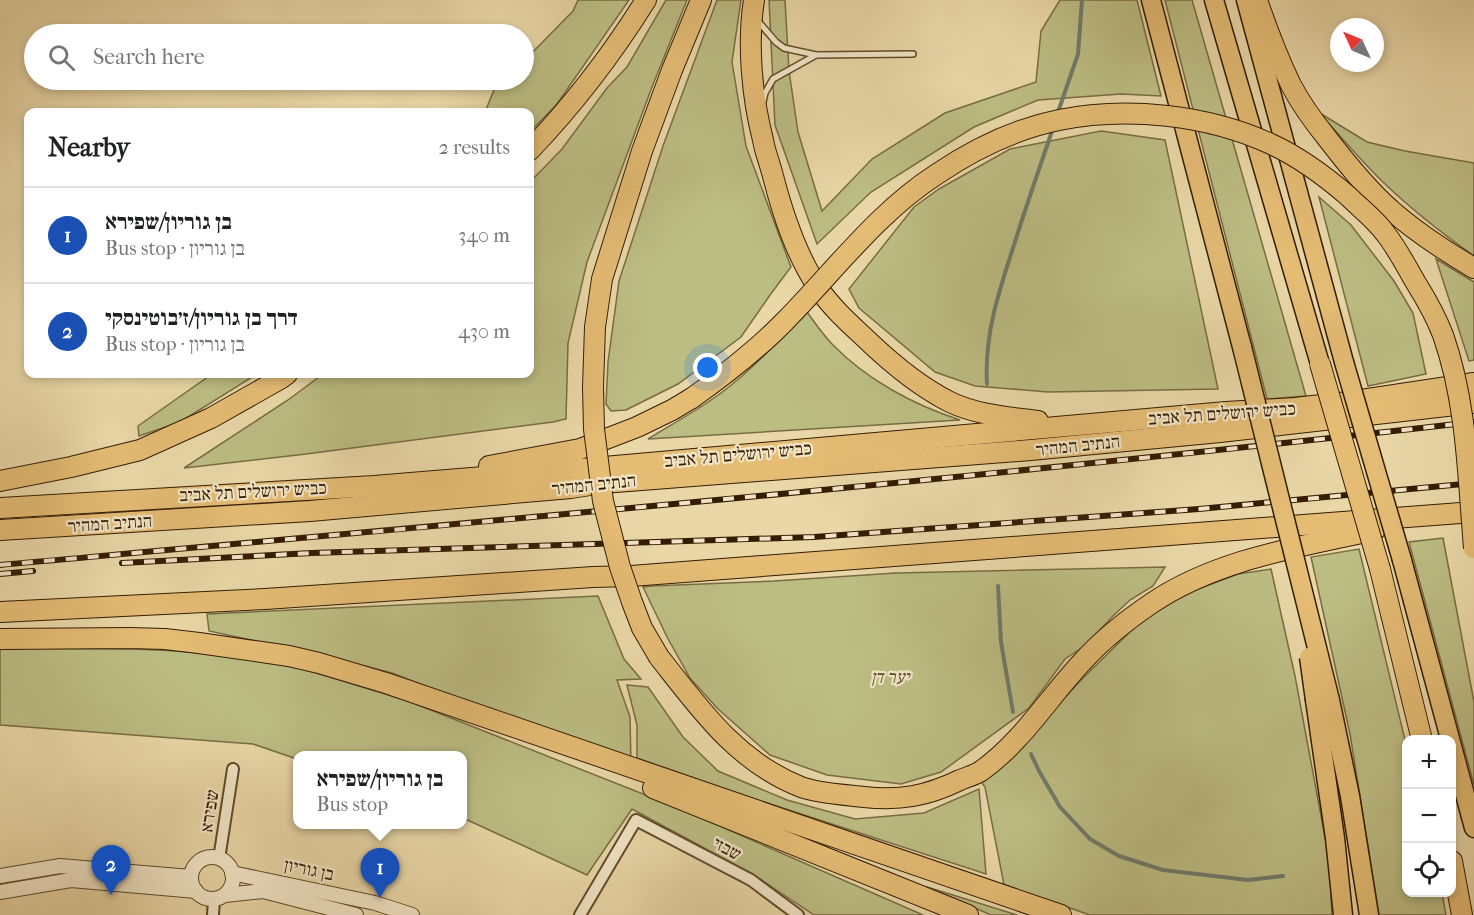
<!DOCTYPE html>
<meta charset="utf-8">
<style>
:root{--surface:#fff;--page:#f2f2f2;--text:#202124;--muted:#757577;--line:#e0e0e0;--accent:#8f2418}
body{margin:0;font-family:"IM FELL French Canon","Frank Ruhl Libre",serif;background:var(--page);color:var(--text)}
.controls{position:absolute;right:18px;bottom:18px;display:grid;overflow:hidden;border-radius:12px;box-shadow:0 3px 9px #0003}
.controls button{width:54px;height:54px;display:grid;place-items:center;padding:0;border:0;border-bottom:2px solid var(--line);background:var(--surface);color:var(--text);font:30px sans-serif}
.compass{position:absolute;left:1330px;top:18px;width:54px;height:54px;border-radius:50%;background:var(--surface);box-shadow:0 3px 9px #0003;rotate:314deg}
.you{position:absolute;left:708px;top:368px;width:21px;height:21px;margin:-15px;border:4px solid #fff;border-radius:50%;background:#1a73e8;box-shadow:0 0 0 9px #1a73e833}
.badge{display:grid;place-items:center;width:39px;height:39px;border-radius:50%;background:var(--accent);color:#fff;font-size:20px;font-weight:700}
.pin{position:absolute;translate:-50% -50px;filter:drop-shadow(0 2px 3px #0008)}
.pin::after{content:'';position:absolute;top:32px;width:21px;height:18px;background:inherit;clip-path:polygon(0 0,100% 0,50% 100%)}
.popup{position:absolute;left:293px;top:751px;width:174px;height:78px;box-sizing:border-box;display:grid;place-content:center;border-radius:12px;background:var(--surface);filter:drop-shadow(0 2px 4px #0005);font-size:20px;white-space:nowrap;color:var(--muted)}
.popup b{font-size:22px;color:var(--text)}
.popup::after{content:'';position:absolute;left:50%;top:100%;margin-left:-12px;border:12px solid transparent;border-top-color:var(--surface)}
.list{margin:0;padding:0;list-style:none}
h2{display:flex;justify-content:space-between;align-items:center;height:78px;margin:0;padding:0 24px;font-size:26px}
h2 small{font-size:20px;font-weight:400;color:var(--muted)}
.list li{display:grid;grid-template-columns:39px 1fr auto;gap:18px;align-items:center;box-sizing:border-box;height:96px;padding:0 24px;border-top:2px solid var(--line)}
.list b{display:block;font-size:22px;white-space:nowrap}
.list p{margin:0;font-size:20px;white-space:nowrap;color:var(--muted)}
.list em{font-size:20px;font-style:normal;color:var(--muted)}
.icon{flex:none;width:33px;height:33px;fill:none;stroke:currentColor;stroke-width:2;stroke-linecap:round;stroke-linejoin:round}
.map{position:relative;flex:none;width:1474px;height:915px;overflow:hidden}
.search{position:absolute;background:var(--surface);box-shadow:0 3px 9px #0003;left:24px;top:24px;width:510px;height:66px;display:flex;align-items:center;gap:15px;box-sizing:border-box;padding:0 21px;border-radius:33px;color:var(--muted);font-size:22px}
.panel{position:absolute;background:var(--surface);box-shadow:0 3px 9px #0003;left:24px;top:108px;width:510px;height:270px;border-radius:12px}
.map>svg:first-child{display:block}
.green{fill:#bcbd83;stroke:#786c43;stroke-width:1.5}
.lines{fill:none;stroke-linecap:round;stroke-linejoin:round}
.stream{stroke:#717a6a;stroke-width:4}
.service-casing{stroke:#614b2c;stroke-width:8}
.minor-casing{stroke:#614b2c;stroke-width:14}
.tertiary-casing{stroke:#614b2c;stroke-width:16}
.trunk-casing{stroke:#341c03;stroke-width:21}
.motorway-casing{stroke:#341c03;stroke-width:22}
.service{stroke:#f1e5c6;stroke-width:5}
.minor{stroke:#f1e5c6;stroke-width:10}
.tertiary{stroke:#f1e5c6;stroke-width:14}
.trunk{stroke:#e4bc74;stroke-width:18}
.motorway{stroke:#e4bc74;stroke-width:20}
.rail-casing{stroke:#341c03;stroke-width:6}
.rail{stroke:#f1e5c6;stroke-width:4;stroke-dasharray:11;stroke-linecap:butt}
.trunk-bridge-casing{stroke:#341c03;stroke-width:21;stroke-linecap:butt}
.motorway-bridge-casing{stroke:#341c03;stroke-width:22;stroke-linecap:butt}
.trunk-bridge{stroke:#e4bc74;stroke-width:18}
.motorway-bridge{stroke:#e4bc74;stroke-width:20}
.labels{text-anchor:middle;dominant-baseline:central;stroke-width:4.5;stroke-linejoin:round;paint-order:stroke}
.street-label{font-size:18px;fill:#341c03;stroke:#f1e5c6}
.park-label{font-size:18px;font-style:italic;fill:#5d4c29;stroke:#f1e5c6}
</style>
<div class="map">
<svg width="1474" height="915" viewBox="0 0 1474 915">
<rect width="100%" height="100%" fill="#e9d7a7"/>
<filter id="stains"><feTurbulence type="fractalNoise" baseFrequency=".00333" numOctaves="4"/><feColorMatrix values="0 0 0 0 .2 0 0 0 0 .09 0 0 0 0 .02 0 0 0 .5 -.17"/></filter>
<radialGradient id="worn" r=".72"><stop offset=".6" stop-color="#630" stop-opacity="0"/><stop offset="1" stop-color="#630" stop-opacity=".3"/></radialGradient>
<g class="green">
<path d="M578,0H629L557,104L530,132V112H485L494,90L505,80H524V61L573,11Z"/>
<path d="M666,0H687L652,87L587,262L568,343L566,419L553,422L306,454L184,468L288,400L323,374H530V182L562,149L607,88L627,67Z"/>
<path d="M717,0H741L732,62L746,146L791,267L770,295L741,337L678,384L626,410L611,411L606,404L608,362L619,281L663,146Z"/>
<path d="M769,0H785L789,71L798,132L822,211L872,159L945,113L1036,82L1041,31L1060,0H1137L1161,96L1121,94L1038,100L974,127L871,192L817,244L775,125Z"/>
<path d="M1165,0H1192L1306,396L1267,399Z"/>
<path d="M1318,112L1367,142L1405,151L1474,163V256C1443,234 1412,210 1384,183C1361,161 1340,135 1318,112Z"/>
<path d="M1101,131L1165,140L1218,389L1048,392L975,386L935,372L859,308L849,289L914,207L939,189L1010,149Z"/>
<path d="M1319,197L1351,225L1394,281L1413,313L1426,374L1368,386Z"/>
<path d="M1436,259L1474,282V360L1469,361Z"/>
<path d="M807,312C815,323 823,335 833,345C867,380 914,405 960,420L648,439C669,426 691,414 711,400C747,376 777,342 807,312Z"/>
<path d="M212,374H257L180,422L139,436L138,426Z"/>
<path d="M1443,538L1474,702V785L1409,542Z"/>
<path d="M1359,549L1406,744V892L1442,893L1446,915H1379L1350,734L1311,557Z"/>
<path d="M1165,567L1153,586L1130,600L1112,617L1086,645L1065,659L1029,708L941,772L901,784L827,775L770,755L718,709L690,678L667,637L643,587L652,586L774,581L896,573Z"/>
<path d="M1271,569L1295,676L1329,859L1332,915H1090L1004,885L985,787L980,780L1012,754L1083,678L1135,627L1165,604L1193,591L1238,574Z"/>
<path d="M598,596L624,659L641,679L617,680L630,717L631,764L503,717L392,673L330,657L209,631L207,614Z"/>
<path d="M0,648L135,649L176,651L230,656L300,668L408,701L676,807L923,915H814L754,875L632,809L587,875L463,818V756H298L297,759L253,744L0,725Z"/>
<path d="M627,685L648,687L683,737L718,771L787,800L855,819L924,813L979,789L986,874L764,802L637,758V725Z"/>
<path d="M927,887L1017,915H991Z"/>
</g>
<g class="lines">
<g class="stream">
<path d="M1057,115L1078,54L1082,0"/>
<path d="M987,384C984,335 999,291 1014,245C1026,206 1040,167 1053,128"/>
<path d="M998,586L1001,642L1013,712"/>
<path d="M1031,754L1039,771L1060,807L1090,839L1119,856L1163,870L1248,880L1283,876"/>
</g>
<g class="service-casing">
<g id="service">
<path d="M757,20L776,42L784,48L816,55L913,54"/>
<path d="M763,102L765,93L773,79L816,55"/>
</g>
</g>
<g class="minor-casing">
<g id="minor">
<path d="M219,859L233,769"/>
<path d="M213,915L214,899"/>
<path d="M580,915L636,820L751,880L798,915"/>
</g>
</g>
<g class="tertiary-casing">
<g id="tertiary">
<circle cx="212" cy="878" r="21"/>
<path d="M232,873L375,903L412,915"/>
<path d="M0,876L60,866L191,877"/>
<path d="M0,892L71,880L196,891"/>
<path d="M225,895L263,891L356,915"/>
</g>
</g>
<g class="trunk-casing">
<g id="trunk">
<path d="M1151,0L1242,347"/>
<path d="M1214,0L1320,364"/>
<path d="M1246,0L1344,362"/>
<path d="M1402,560L1474,828"/>
<path d="M1315,700L1335,838L1343,915"/>
<path d="M1330,700L1350,796L1369,915"/>
</g>
</g>
<g class="motorway-casing">
<g id="motorway">
<path d="M754,0C747,44 752,97 763,140C765,152 770,164 773,176C783,215 796,255 819,289C832,308 849,323 866,339C891,363 918,386 950,402C977,415 1008,417 1038,421"/>
<path d="M1257,0C1267,29 1278,58 1291,85C1301,104 1314,122 1327,138C1347,164 1367,189 1391,210C1417,233 1445,251 1474,268"/>
<path d="M530,150C575,103 611,56 646,0"/>
<path d="M595,327L602,279L642,151L672,70L701,0"/>
<path d="M489,466L580,449L637,427L672,410L692,398"/>
<path d="M0,481L71,467L140,450L211,418L280,379L287,374"/>
<path d="M0,508L374,486L604,467L1226,412L1295,408L1348,402L1474,383"/>
<path d="M0,530L310,511L571,488L603,483L1031,450L1220,432L1474,403"/>
<path d="M1380,569L1422,740"/>
<path d="M0,612L265,599L593,577L631,576L1474,512"/>
<path d="M0,639L130,638L165,639L199,643L289,656L319,663L386,683L1061,915"/>
<path d="M659,657C700,709 737,762 801,787C816,793 847,795 864,797C900,801 927,796 960,780C967,777 975,775 981,771C1022,742 1049,697 1083,661C1103,639 1127,620 1152,603C1217,559 1300,547 1375,530"/>
<path d="M653,788L968,915"/>
<path d="M1452,861L1462,915"/>
</g>
</g>
<use href="#service" class="service"/>
<use href="#minor" class="minor"/>
<use href="#tertiary" class="tertiary"/>
<use href="#trunk" class="trunk"/>
<use href="#motorway" class="motorway"/>
<g class="rail-casing">
<g id="rail">
<path d="M122,563L312,553L814,537L1199,509L1474,483"/>
<path d="M0,565C492,521 983,478 1474,422"/>
<path d="M0,574L33,571"/>
</g>
</g>
<use href="#rail" class="rail"/>
<g class="trunk-bridge-casing">
<g id="trunk-bridge">
<path d="M1242,347L1330,700"/>
<path d="M1344,362L1402,560"/>
<path d="M1309,657L1315,700"/>
</g>
</g>
<g class="motorway-bridge-casing">
<g id="motorway-bridge">
<path d="M595,327L593,387L594,429L603,501L620,567L632,602L642,628L659,657"/>
<path d="M1320,364L1380,569"/>
<path d="M692,398C726,374 757,350 786,320C835,270 878,212 937,174C974,149 1015,129 1059,120C1127,106 1208,115 1271,144C1299,157 1325,176 1348,196C1360,208 1375,219 1385,233C1397,248 1406,266 1416,283C1426,299 1436,317 1443,335C1467,403 1468,477 1474,548"/>
</g>
</g>
<use href="#trunk-bridge" class="trunk-bridge"/>
<use href="#motorway-bridge" class="motorway-bridge"/>
</g>
<g class="labels">
<g class="street-label">
<text transform="translate(1222 414) rotate(-4)">כביש ירושלים תל אביב</text>
<text transform="translate(1078 446) rotate(-6)">הנתיב המהיר</text>
<text transform="translate(738 455) rotate(-5)">כביש ירושלים תל אביב</text>
<text transform="translate(594 485) rotate(-6)">הנתיב המהיר</text>
<text transform="translate(253 492) rotate(-3)">כביש ירושלים תל אביב</text>
<text transform="translate(110 524) rotate(-4)">הנתיב המהיר</text>
<text transform="translate(210 811) rotate(-81)">שפירא</text>
<text transform="translate(727 849) rotate(28)">שבזי</text>
<text transform="translate(309 870) rotate(12)">בן גוריון</text>
</g>
<g class="park-label">
<text x="890" y="677">יער דן</text>
</g>
</g>
<rect width="100%" height="100%" filter="url(#stains)"/>
<rect width="100%" height="100%" fill="url(#worn)"/>
</svg>
<div class="controls">
<button>+</button>
<button>−</button>
<button><svg class="icon" aria-label="locate" viewBox="0 0 24 24"><circle cx="12" cy="12" r="6"/><path d="M12 2v4M12 18v4M2 12h4M18 12h4"/></svg></button>
</div>
<svg class="compass" viewBox="-18 -18 36 36"><path d="M0-13l5 13h-10z" fill="#e53935"/><path d="M0 13l5-13h-10z" fill="#757577"/></svg>
<div class="you"></div>
<div class="pin badge" style="left:380px;top:898px;background:#1a4fb4">1</div>
<div class="popup"><b>בן גוריון/שפירא</b>Bus stop</div>
<div class="pin badge" style="left:111px;top:895px;background:#1a4fb4">2</div>
<div class="search"><svg class="icon" aria-label="search" viewBox="0 0 24 24"><circle cx="10" cy="10" r="6"/><path d="M15 15l6 6"/></svg>Search here</div>
<section class="panel">
<h2>Nearby<small>2 results</small></h2>
<ul class="list">
<li><span class="badge" style="background:#1a4fb4">1</span><div><b>בן גוריון/שפירא</b><p>Bus stop · בן גוריון</p></div><em>340 m</em></li>
<li><span class="badge" style="background:#1a4fb4">2</span><div><b>דרך בן גוריון/ז׳בוטינסקי</b><p>Bus stop · בן גוריון</p></div><em>430 m</em></li>
</ul>
</section>
</div>
